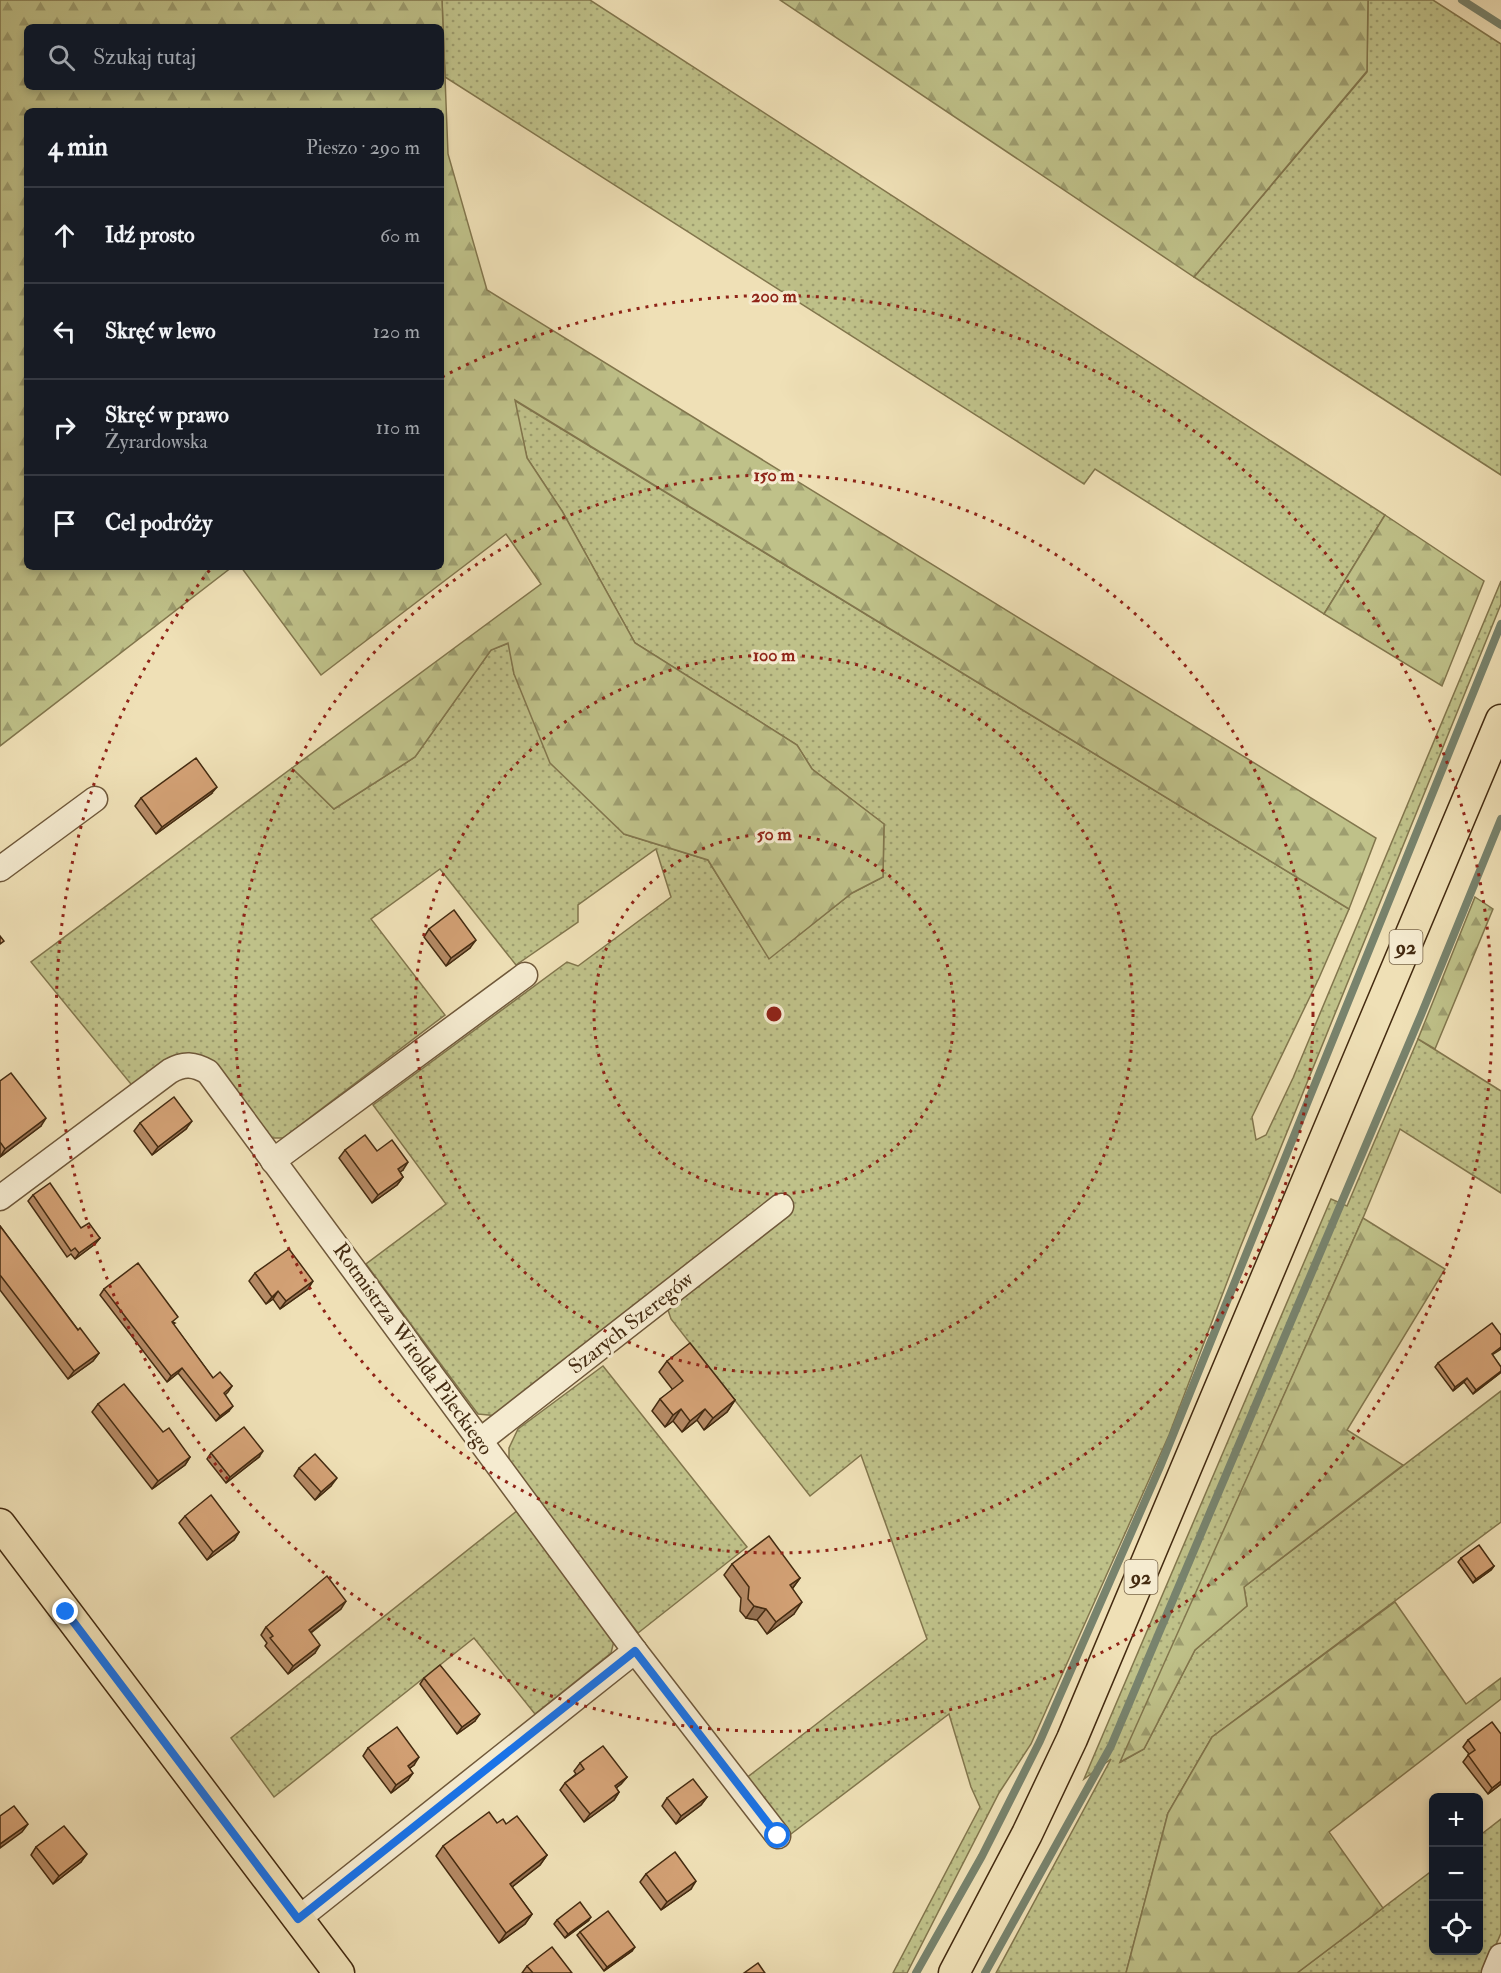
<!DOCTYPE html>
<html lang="pl">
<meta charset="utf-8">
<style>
:root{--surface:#171b24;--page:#242831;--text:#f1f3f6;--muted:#9ea1a6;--line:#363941}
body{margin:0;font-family:"IM FELL Double Pica",serif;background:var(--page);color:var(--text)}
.controls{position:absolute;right:18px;bottom:18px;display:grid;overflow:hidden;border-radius:9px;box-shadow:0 3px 9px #0003}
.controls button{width:54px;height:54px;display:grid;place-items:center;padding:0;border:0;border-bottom:2px solid var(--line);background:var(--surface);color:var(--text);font:30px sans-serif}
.stop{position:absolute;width:18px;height:18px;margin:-14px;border:4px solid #1a73e8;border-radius:50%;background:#fff}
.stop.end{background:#1a73e8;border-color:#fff;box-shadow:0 2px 6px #0008}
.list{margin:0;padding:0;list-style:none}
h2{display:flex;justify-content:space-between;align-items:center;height:78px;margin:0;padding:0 24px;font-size:26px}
h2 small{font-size:20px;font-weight:400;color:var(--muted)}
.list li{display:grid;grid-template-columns:39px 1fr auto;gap:18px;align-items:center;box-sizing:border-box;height:96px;padding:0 24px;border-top:2px solid var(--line)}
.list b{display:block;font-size:22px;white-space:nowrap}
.list p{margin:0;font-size:20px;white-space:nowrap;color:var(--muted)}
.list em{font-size:20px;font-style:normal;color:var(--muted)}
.icon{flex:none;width:33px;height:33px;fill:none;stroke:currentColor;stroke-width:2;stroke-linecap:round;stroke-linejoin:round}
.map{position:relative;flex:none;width:1501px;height:1973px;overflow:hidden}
.search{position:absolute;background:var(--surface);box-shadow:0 3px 9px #0003;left:24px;top:24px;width:420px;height:66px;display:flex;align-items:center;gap:15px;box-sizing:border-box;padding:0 21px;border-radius:9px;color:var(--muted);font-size:22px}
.panel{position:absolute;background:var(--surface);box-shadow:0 3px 9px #0003;left:24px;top:108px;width:420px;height:462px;border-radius:9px}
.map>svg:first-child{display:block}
.grass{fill:url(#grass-dots);stroke:#82764d;stroke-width:1.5}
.forest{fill:url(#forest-firs);stroke:#82764d;stroke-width:1.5;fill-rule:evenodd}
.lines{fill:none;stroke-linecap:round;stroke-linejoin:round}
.stream{stroke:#78836d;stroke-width:8}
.minor-casing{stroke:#6f583a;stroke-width:27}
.major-casing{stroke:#442b11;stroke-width:33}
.minor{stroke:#f5ebd0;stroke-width:24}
.major{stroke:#efe0b6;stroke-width:30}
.wall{fill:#b58a65;stroke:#442b11;stroke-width:1.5}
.shaded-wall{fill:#947152;stroke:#442b11;stroke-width:1.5}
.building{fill:#d3a175;stroke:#442b11;stroke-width:1.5}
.route{stroke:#1a73e8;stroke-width:8}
.ring{fill:none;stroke:#8f2418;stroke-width:3;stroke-dasharray:3 6}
.labels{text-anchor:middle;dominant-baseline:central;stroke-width:6;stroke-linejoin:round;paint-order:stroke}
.shield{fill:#f5ebd0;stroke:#79654a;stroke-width:1.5}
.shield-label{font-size:20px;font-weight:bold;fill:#442b11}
.street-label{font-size:21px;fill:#442b11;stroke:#f5ebd0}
.centre{fill:#8f2418;stroke:#f5ebd0;stroke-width:3}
.ring-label{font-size:18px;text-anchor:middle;font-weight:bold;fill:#8f2418;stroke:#f5ebd0;stroke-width:6;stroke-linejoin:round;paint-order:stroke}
</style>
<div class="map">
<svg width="1501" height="1973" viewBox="0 0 1501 1973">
<defs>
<pattern id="grass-dots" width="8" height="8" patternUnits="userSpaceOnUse" patternTransform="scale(1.5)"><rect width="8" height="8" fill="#bfc189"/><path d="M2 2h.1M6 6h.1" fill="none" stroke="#9d9d6f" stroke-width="1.8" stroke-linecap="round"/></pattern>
<pattern id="forest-firs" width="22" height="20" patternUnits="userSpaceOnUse" patternTransform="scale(1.5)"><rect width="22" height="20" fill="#bfc189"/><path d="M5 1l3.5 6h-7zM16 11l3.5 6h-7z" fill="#9d9d6f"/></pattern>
</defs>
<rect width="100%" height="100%" fill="#efe0b6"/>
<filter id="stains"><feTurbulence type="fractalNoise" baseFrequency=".00333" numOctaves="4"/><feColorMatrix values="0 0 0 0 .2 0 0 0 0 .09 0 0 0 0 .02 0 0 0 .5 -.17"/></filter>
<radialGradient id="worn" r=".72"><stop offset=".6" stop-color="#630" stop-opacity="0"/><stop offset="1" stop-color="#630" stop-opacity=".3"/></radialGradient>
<g class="grass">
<path d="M442,0H590L1385,515L1324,614L1095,469L1084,484L445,77Z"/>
<path d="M1368,0H1433L1501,44V475L1194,277L1367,72Z"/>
<path d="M514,400L1349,909L1319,978L1252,1117L1256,1140L1266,1135L1293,1078L1501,581V604L1240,1248L1169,1435L1031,1744L999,1793L907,1973H893L980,1807L971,1787L949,1714L787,1837L745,1779L927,1639L861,1455L810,1496L671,1319L668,1310L786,1216L499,1416L478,1414L366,1264L446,1204L373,1105L567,962L578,966L671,897L656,849L578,905V922L516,965L440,869L371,919L445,1015L283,1138H270L217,1069L135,1089L31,962L292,768L334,809L415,757L491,650L509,643L514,674L624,834L708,860L769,958L852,893L883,877L884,824L812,769L797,745L635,643L562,511L527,458Z"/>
<path d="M1418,1039L1501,1091V1193L1400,1129L1363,1218L1121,1762L1144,1749L1195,1650L1247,1606L1244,1587L1501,1391V1522L1212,1737L1168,1813L1126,1973H996L1111,1759L1084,1779L1331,1199L1347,1206Z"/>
<path d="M603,1366L747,1547L638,1633L509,1467V1448L518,1429Z"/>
<path d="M518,1510L614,1641L611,1653L535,1714L474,1638L274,1797L231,1738Z"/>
<path d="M1501,1819V1933L1484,1973H1297L1433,1870L1434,1950H1478L1479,1836Z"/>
</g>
<g class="forest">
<path d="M0,0H442L448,154L487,290L1376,838L1349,909L515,400L527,458L562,511L635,643L797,745L812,769L884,824L883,877L852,893L769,959L708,860L624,834L550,763L514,674L508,643L491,650L415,757L334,809L292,768L541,584L506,534L321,675L241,567H441V111H27V567H232L0,746ZM27,27H441V87H27Z"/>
<path d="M780,0H1368L1367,71L1194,277Z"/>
<path d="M1385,515L1484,581L1442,686L1324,614Z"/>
<path d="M1475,897L1493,909L1435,1049L1418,1039Z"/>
<path d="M1363,1218L1445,1269L1347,1430L1403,1465L1244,1587L1247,1606L1195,1650L1144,1749L1120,1762Z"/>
<path d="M1395,1602L1466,1704L1501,1678V1699L1329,1832L1383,1908L1297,1973H1126L1168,1813L1212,1737Z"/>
</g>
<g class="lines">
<g class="stream">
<path d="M1462,0L1501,25"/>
<path d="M916,1973L982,1856L1040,1741L1160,1467L1501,624"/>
<path d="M985,1973L1111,1746L1421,1015L1501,819"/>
</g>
<g class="minor-casing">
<g id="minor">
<path d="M0,869L95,799"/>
<path d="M273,1161L525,975"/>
<path d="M0,1198L170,1071C184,1063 194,1064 208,1072L635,1651L778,1836"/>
<path d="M481,1440L781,1206"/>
<path d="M298,1919L635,1651"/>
<path d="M1494,1973L1501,1956"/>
</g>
</g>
<g class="major-casing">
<g id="major">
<path d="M0,1524L339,1973"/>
<path d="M954,1973L1027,1834L1072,1739L1501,720"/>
</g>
</g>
<use href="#minor" class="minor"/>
<use href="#major" class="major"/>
</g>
<g class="wall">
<path d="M211,794L156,834L135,806L141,798Z"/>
<path d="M429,929L470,948L446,966L424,937Z"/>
<path d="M0,1081L41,1126L0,1157Z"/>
<path d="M140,1123L186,1129L152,1155L134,1131Z"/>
<path d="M345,1150L377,1151L403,1170L400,1172L403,1177L397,1185L372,1203L339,1158Z"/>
<path d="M33,1195L81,1228L100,1238L95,1244L75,1259L71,1254L67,1257L28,1201Z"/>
<path d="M0,1226L78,1330L99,1353L93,1361L68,1379L0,1290Z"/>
<path d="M255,1273L308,1289L280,1309L273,1299L266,1304L249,1281Z"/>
<path d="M104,1289L175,1323L173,1324L213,1378L232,1386L228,1392L225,1395L229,1411L216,1421L178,1373L167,1382L100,1295Z"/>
<path d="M1501,1335V1349L1492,1355L1501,1367L1500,1373L1473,1394L1464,1382L1453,1391L1435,1367L1438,1363Z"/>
<path d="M667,1361L735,1400L727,1412L704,1430L697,1420L682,1432L673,1421L665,1427L652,1411L660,1399L673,1390L659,1372Z"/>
<path d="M98,1404L163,1432L190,1457L185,1465L152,1489L92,1412Z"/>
<path d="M211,1453L259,1457L226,1483L207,1459Z"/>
<path d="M299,1468L331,1486L315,1500L294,1476Z"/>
<path d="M185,1516L239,1532L234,1540L207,1560L179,1523Z"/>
<path d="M1461,1558L1494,1566L1491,1570L1473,1583L1458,1562Z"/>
<path d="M732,1564L800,1578L792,1589L794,1614L767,1634L757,1620L746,1618L740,1611L741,1598L724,1575Z"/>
<path d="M341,1609L311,1633L315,1653L288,1674L265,1646L267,1643L261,1635L266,1627Z"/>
<path d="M424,1678L475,1721L457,1734L420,1684Z"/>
<path d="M1501,1734V1784L1488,1794L1463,1762L1469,1754L1463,1747L1468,1740Z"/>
<path d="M368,1748L414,1765L410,1768L408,1780L391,1793L363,1756Z"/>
<path d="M580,1763L627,1777L621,1784L616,1788L619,1792L614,1800L584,1822L560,1790L565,1783L576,1774L574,1771Z"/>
<path d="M707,1797L701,1805L676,1824L662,1806L667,1798Z"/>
<path d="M497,1823L506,1824L547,1855L540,1865L512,1887L532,1914L525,1924L499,1943L436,1856L443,1846Z"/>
<path d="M36,1847L81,1862L53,1884L31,1855Z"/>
<path d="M646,1874L691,1889L661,1910L640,1882Z"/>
<path d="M557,1920L588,1921L565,1938L554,1924Z"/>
<path d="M580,1932L632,1951L604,1971L577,1935Z"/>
<path d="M527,1966L572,1973H522Z"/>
</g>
<g class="shaded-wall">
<path d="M217,787L211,794L156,834L162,827Z"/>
<path d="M476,940L470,948L446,966L451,958Z"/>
<path d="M46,1118L41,1126L0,1157L5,1149Z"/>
<path d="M192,1121L186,1129L152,1155L158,1147Z"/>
<path d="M408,1162L403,1170L393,1177L398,1169Z"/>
<path d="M403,1177L397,1185L372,1203L378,1195Z"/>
<path d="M100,1238L95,1244L75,1259L79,1253Z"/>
<path d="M313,1281L308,1289L280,1309L286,1301Z"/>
<path d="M278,1291L273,1299L266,1304L272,1297Z"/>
<path d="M99,1353L93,1361L68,1379L74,1371Z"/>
<path d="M182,1368L178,1373L167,1382L171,1376Z"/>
<path d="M1501,1371L1500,1373L1473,1394L1476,1390Z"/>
<path d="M1467,1378L1464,1382L1453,1391L1455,1387Z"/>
<path d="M735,1400L727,1412L704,1430L713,1418Z"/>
<path d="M233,1406L229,1411L216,1421L220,1416Z"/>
<path d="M681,1409L673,1421L665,1427L673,1415Z"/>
<path d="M705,1409L697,1420L682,1432L690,1421Z"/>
<path d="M263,1451L259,1457L226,1483L230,1477Z"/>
<path d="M190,1457L185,1465L152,1489L158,1481Z"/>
<path d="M337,1478L331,1486L315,1500L321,1492Z"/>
<path d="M239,1532L234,1540L207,1560L213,1552Z"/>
<path d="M1494,1566L1491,1570L1473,1583L1476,1579Z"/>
<path d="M800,1578L792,1589L790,1585Z"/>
<path d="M346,1601L341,1609L303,1638L309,1630Z"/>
<path d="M802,1602L794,1614L767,1634L776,1622Z"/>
<path d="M754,1606L766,1609L757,1620L746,1618Z"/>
<path d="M320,1645L315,1653L288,1674L293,1666Z"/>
<path d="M480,1714L475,1721L457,1734L462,1727Z"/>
<path d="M419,1757L414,1765L402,1774L408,1766Z"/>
<path d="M413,1773L408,1780L391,1793L396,1785Z"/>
<path d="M627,1777L621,1784L609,1794L615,1786Z"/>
<path d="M1501,1781V1784L1488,1794L1492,1788Z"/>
<path d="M619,1792L614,1800L584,1822L590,1814Z"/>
<path d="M707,1797L701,1805L676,1824L681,1816Z"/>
<path d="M28,1824L22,1832L0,1848V1844Z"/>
<path d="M87,1854L81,1862L53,1884L59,1876Z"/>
<path d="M547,1855L540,1865L503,1894L510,1884Z"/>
<path d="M696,1881L691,1889L661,1910L667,1902Z"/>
<path d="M532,1914L525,1924L499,1943L506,1933Z"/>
<path d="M591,1917L588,1921L565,1938L568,1934Z"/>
<path d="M635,1947L632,1951L604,1971L607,1967Z"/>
</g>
<g class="building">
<path d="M196,758L217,787L162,827L141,798Z"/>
<path d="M454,910L476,940L451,958L429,929Z"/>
<path d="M0,936L4,941L0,944Z"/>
<path d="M11,1073L46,1118L5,1149L0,1142V1081Z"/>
<path d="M174,1097L192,1121L158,1147L140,1123Z"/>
<path d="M365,1135L377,1151L392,1140L408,1162L398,1169L403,1177L378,1195L345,1150Z"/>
<path d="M50,1183L81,1228L89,1223L100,1238L79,1253L75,1248L71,1251L33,1195Z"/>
<path d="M0,1226L78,1330L80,1328L99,1353L74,1371L0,1275Z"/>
<path d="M289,1249L313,1281L286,1301L278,1291L272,1297L255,1273Z"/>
<path d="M138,1263L178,1317L172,1322L213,1378L220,1372L232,1386L224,1393L233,1406L220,1416L182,1368L171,1376L104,1289Z"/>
<path d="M1492,1323L1501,1335V1347L1492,1354L1501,1367V1371L1476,1390L1467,1378L1455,1387L1438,1363Z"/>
<path d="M690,1343L735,1400L713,1418L705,1409L690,1421L681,1409L673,1415L660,1399L683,1381L667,1361Z"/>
<path d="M124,1384L163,1432L169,1428L190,1457L158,1481L98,1404Z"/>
<path d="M244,1427L263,1451L230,1477L211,1453Z"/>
<path d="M315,1454L337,1478L321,1492L299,1468Z"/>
<path d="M211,1495L239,1532L213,1552L185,1516Z"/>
<path d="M769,1536L800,1578L790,1585L802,1602L776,1622L766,1609L754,1606L748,1599L749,1587L732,1564Z"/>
<path d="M1479,1545L1494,1566L1476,1579L1461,1558Z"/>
<path d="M327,1576L346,1601L309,1630L320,1645L293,1666L270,1638L273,1636L266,1627Z"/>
<path d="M440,1665L480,1714L462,1727L424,1678Z"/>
<path d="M1492,1722L1501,1734V1781L1492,1788L1468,1755L1475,1750L1468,1740Z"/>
<path d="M397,1727L419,1757L408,1766L413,1773L396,1785L368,1748Z"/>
<path d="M603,1746L627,1777L615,1786L619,1792L590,1814L565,1783L584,1769L580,1763Z"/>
<path d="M693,1779L707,1797L681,1816L667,1798Z"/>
<path d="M14,1806L28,1824L0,1844V1816Z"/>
<path d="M489,1812L497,1823L503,1819L506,1824L517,1816L547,1855L510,1884L532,1914L506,1933L443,1846Z"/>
<path d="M64,1826L87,1854L59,1876L36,1847Z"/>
<path d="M675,1852L696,1881L667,1902L646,1874Z"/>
<path d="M580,1902L591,1917L568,1934L557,1920Z"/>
<path d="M608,1911L635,1947L607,1967L580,1932Z"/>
<path d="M552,1947L572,1973H533L527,1966Z"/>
<path d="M758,1963L765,1973H744Z"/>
</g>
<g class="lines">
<path class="route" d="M66,1612L298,1919L635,1651L778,1836"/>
</g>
<g class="ring">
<circle cx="774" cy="1014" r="180"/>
<circle cx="774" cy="1014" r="359"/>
<circle cx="774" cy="1014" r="539"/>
<path d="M442 377A718 718 0 1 1 212 567"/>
</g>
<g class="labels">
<g class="shield">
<rect x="1389.5" y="930" width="33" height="34" rx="4.5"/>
<rect x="1124.5" y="1560" width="33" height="34" rx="4.5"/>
</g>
<g class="shield-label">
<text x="1406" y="947">92</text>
<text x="1141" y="1577">92</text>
</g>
<g class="street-label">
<text transform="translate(631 1323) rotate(-38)">Szarych Szeregów</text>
<text transform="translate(413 1349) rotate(54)">Rotmistrza Witolda Pileckiego</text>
</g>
</g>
<circle cx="774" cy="1014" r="9" class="centre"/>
<g class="ring-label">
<text x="774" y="302">200 m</text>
<text x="774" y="481">150 m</text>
<text x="774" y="661">100 m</text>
<text x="774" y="840">50 m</text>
</g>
<rect width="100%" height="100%" filter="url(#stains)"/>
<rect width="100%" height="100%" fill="url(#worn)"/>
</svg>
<div class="controls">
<button>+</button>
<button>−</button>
<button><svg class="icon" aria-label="locate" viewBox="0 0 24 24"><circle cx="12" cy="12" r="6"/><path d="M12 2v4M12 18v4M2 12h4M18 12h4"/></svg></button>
</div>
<div class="stop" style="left:778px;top:1836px"></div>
<div class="stop end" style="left:66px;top:1612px"></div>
<div class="search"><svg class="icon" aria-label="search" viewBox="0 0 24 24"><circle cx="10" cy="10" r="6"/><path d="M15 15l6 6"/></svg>Szukaj tutaj</div>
<section class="panel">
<h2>4 min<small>Pieszo · 290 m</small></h2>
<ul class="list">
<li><svg class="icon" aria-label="ahead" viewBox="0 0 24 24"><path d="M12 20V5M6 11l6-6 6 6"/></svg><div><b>Idź prosto</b></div><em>60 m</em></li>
<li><svg class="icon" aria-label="left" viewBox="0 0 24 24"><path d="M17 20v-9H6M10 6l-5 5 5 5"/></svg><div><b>Skręć w lewo</b></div><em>120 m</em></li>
<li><svg class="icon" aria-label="right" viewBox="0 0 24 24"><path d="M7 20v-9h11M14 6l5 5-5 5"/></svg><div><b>Skręć w prawo</b><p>Żyrardowska</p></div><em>110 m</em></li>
<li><svg class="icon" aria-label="arrive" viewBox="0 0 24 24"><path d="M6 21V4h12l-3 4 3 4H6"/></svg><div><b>Cel podróży</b></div></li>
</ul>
</section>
</div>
